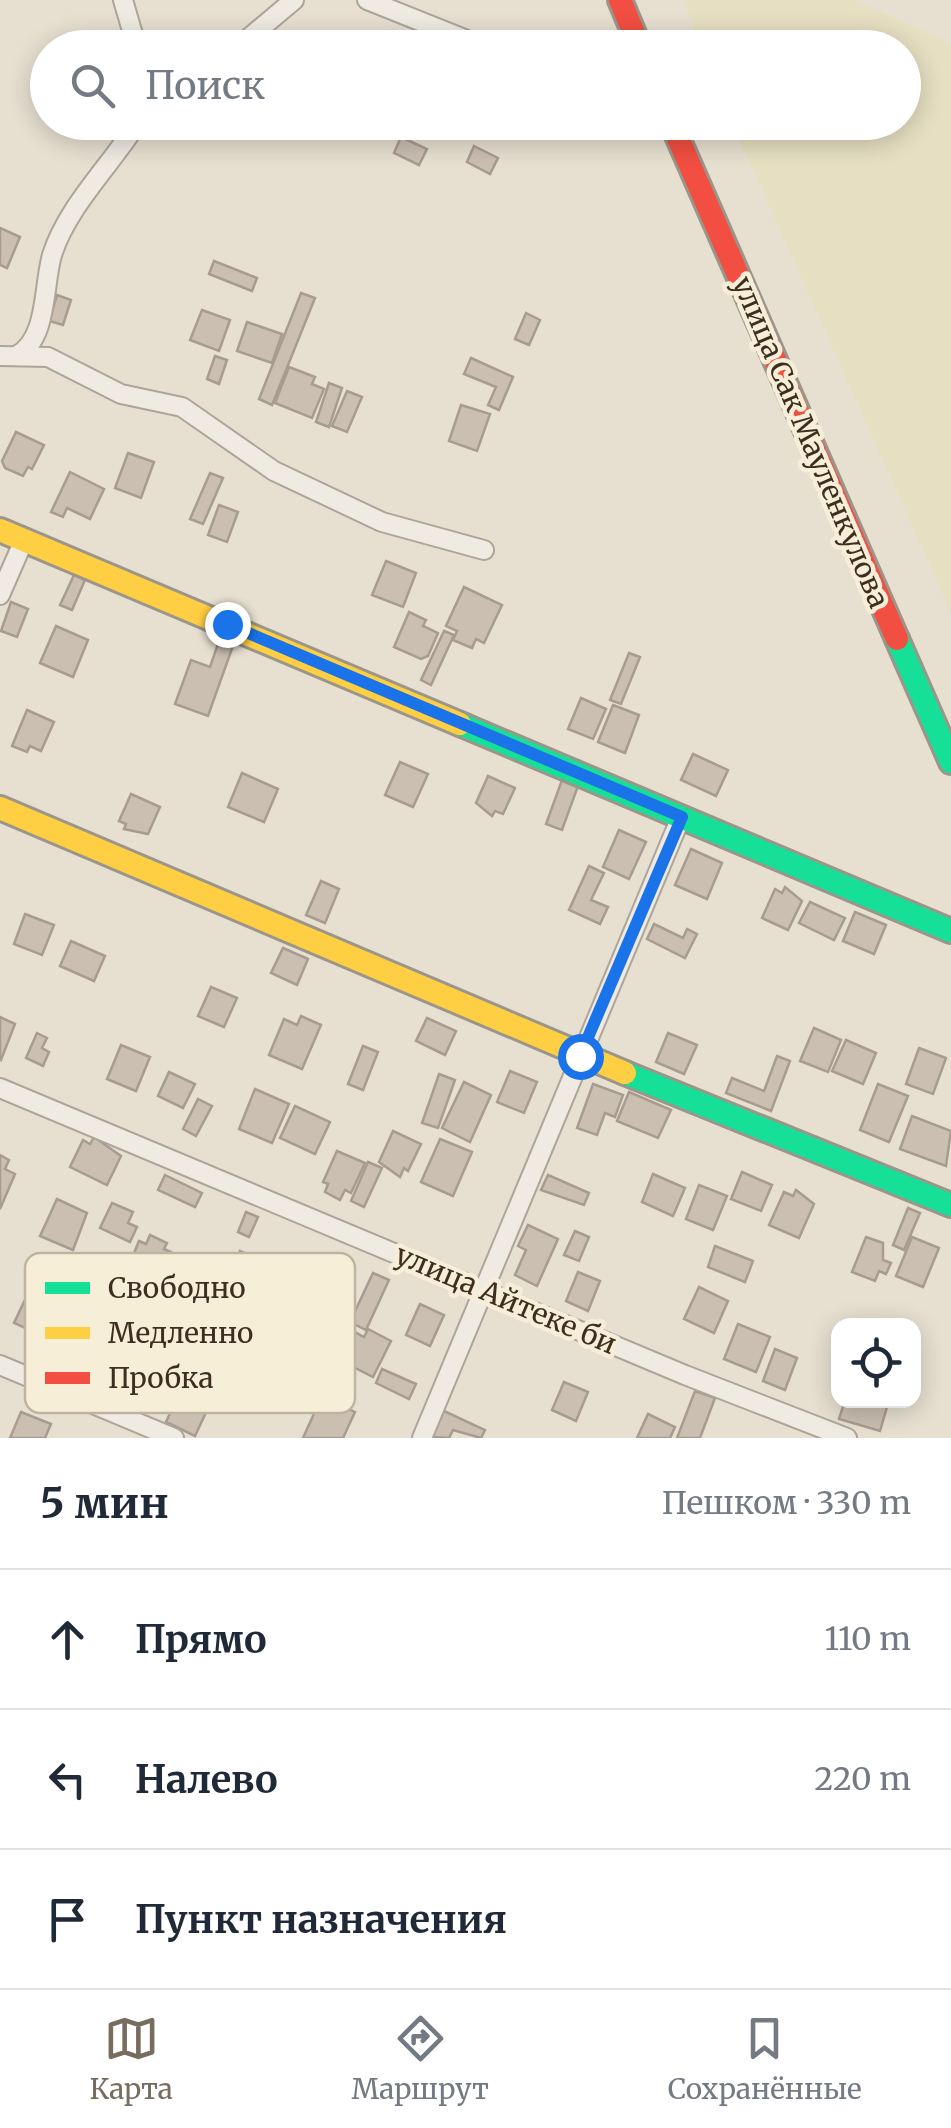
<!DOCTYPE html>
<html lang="ru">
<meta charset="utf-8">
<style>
:root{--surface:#fff;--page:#f6f6f7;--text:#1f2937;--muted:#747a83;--line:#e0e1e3;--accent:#786c5e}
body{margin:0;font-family:Merriweather,serif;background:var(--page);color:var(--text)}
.controls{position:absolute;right:30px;bottom:30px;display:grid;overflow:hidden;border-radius:20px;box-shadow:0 5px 25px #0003}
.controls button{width:90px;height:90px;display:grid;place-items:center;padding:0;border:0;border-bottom:2px solid var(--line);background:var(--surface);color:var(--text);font:50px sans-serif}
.stop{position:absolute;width:30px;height:30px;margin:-22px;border:8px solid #1a73e8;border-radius:50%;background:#fff}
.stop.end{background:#1a73e8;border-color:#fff;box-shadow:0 2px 10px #0008}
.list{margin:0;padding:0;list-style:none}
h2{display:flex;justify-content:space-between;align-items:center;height:130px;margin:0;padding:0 40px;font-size:42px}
h2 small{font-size:32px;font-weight:400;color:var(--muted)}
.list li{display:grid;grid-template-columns:65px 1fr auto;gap:30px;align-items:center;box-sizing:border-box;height:140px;padding:0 40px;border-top:2px solid var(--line)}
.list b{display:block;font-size:38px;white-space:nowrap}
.list em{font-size:32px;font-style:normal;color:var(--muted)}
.icon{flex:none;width:55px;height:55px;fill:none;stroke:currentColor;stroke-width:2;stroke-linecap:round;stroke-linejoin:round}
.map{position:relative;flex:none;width:951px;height:1438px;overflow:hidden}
.search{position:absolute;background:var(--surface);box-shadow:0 5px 25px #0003;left:30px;right:30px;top:30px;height:110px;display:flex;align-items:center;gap:25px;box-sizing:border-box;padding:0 35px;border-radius:55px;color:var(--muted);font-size:38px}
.sheet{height:550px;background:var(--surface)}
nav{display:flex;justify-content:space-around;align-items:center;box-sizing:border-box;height:140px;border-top:2px solid var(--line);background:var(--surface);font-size:28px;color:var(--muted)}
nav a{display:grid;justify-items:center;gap:5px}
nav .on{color:var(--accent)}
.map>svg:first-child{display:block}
.farmland{fill:#e6dfc2}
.building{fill:#cbbfb2;stroke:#a89c90;stroke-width:2.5}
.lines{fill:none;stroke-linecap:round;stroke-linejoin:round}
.street-casing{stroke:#ada599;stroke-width:22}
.fast-casing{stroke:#9c958a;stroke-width:28}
.slow-casing{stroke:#9c958a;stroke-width:28}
.jam-casing{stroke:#9c958a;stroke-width:28}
.street{stroke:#efebe3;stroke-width:18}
.fast{stroke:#16e098;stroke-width:22}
.slow{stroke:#ffcf43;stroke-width:22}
.jam{stroke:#f24e42;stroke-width:22}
.route{stroke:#1a73e8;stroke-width:12}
.labels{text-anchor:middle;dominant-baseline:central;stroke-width:9;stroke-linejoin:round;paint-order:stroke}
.street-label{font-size:28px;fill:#3d2e20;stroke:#f7eed8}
.key{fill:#f7eed8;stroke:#bfb4a1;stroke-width:2.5}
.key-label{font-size:28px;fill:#3d2e20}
</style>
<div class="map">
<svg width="951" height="1438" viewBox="0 0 951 1438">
<rect width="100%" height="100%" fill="#e7e0d1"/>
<path class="farmland" d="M683,0H855L951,43V613L732,123L904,122V48L702,47Z"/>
<g class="building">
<path d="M401,137L427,149L419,165L394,153Z"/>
<path d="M474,146L498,158L490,174L467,162Z"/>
<path d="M0,228L20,237L7,268L0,265Z"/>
<path d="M214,261L257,278L252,291L209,274Z"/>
<path d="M301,293L315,298L272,405L259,399Z"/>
<path d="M57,295L71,300L63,325L49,321Z"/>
<path d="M202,310L230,320L219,351L190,340Z"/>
<path d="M526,313L540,320L529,345L515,339Z"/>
<path d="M247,322L282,334L272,363L237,351Z"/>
<path d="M215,356L227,360L219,384L207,379Z"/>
<path d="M471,358L513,377L499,410L488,405L496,387L464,374Z"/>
<path d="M289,367L315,377L312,384L324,389L312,418L275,403Z"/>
<path d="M329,383L342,388L329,427L316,422Z"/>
<path d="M347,391L362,397L347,432L332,426Z"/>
<path d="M461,405L490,414L477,451L449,441Z"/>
<path d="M16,432L44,445L32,469L28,467L23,476L5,468L2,461Z"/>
<path d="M128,453L154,462L141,498L115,488Z"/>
<path d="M70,472L104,489L90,519L67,508L63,517L51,512Z"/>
<path d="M210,473L223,478L203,524L190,519Z"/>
<path d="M219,505L238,512L227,542L208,535Z"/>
<path d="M386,561L416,573L403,607L372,595Z"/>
<path d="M74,575L85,580L72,610L60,605Z"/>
<path d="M464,587L502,605L484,643L476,639L472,648L453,640L457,631L446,626Z"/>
<path d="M11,602L28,609L17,637L1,631Z"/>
<path d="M409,612L426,620L423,626L438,633L428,656L421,659L394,647Z"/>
<path d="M56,626L88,640L73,677L40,663Z"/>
<path d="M444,631L454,635L431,685L421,680Z"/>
<path d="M220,638L234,643L208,716L175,704L191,660L210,667Z"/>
<path d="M629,653L640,657L621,704L610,700Z"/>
<path d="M581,698L606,709L593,739L568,729Z"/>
<path d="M613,705L639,715L625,753L598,742Z"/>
<path d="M27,710L54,722L41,751L30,746L27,752L12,746Z"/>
<path d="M693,754L728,770L716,796L681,780Z"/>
<path d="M400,762L428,774L413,807L385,795Z"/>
<path d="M242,773L278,789L264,822L228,807Z"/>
<path d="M488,776L515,788L503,814L495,811L492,816L476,803Z"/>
<path d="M562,780L578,786L562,830L546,824Z"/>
<path d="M131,794L160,807L148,834L124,829L126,824L119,821Z"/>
<path d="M619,830L646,842L629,879L603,867Z"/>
<path d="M691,849L722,863L707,899L675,885Z"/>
<path d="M589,866L604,873L591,900L608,907L600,924L569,910Z"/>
<path d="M321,881L339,889L325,923L306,915Z"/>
<path d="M785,887L802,901L788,930L762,918L775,889L782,893Z"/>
<path d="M810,902L845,918L834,940L799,923Z"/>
<path d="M855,912L886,925L874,954L843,941Z"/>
<path d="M25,914L54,925L42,955L14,944Z"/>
<path d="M654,924L683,938L687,929L697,934L685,958L647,939Z"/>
<path d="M71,941L105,956L94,981L60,966Z"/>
<path d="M283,948L308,959L297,985L271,973Z"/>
<path d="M211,987L237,998L224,1027L198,1016Z"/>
<path d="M301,1016L321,1025L302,1069L269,1055L284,1019L297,1025Z"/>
<path d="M0,1017L15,1024L1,1060L0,1059Z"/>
<path d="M427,1018L456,1031L445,1055L416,1041Z"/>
<path d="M814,1028L841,1040L828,1072L800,1061Z"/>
<path d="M37,1033L47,1038L42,1048L49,1052L43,1066L26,1058Z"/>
<path d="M668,1033L697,1045L684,1074L656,1062Z"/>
<path d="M846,1040L876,1053L863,1084L832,1071Z"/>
<path d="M121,1045L150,1057L136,1091L107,1079Z"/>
<path d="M363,1046L378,1052L363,1090L348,1084Z"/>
<path d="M919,1048L946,1058L933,1094L906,1084Z"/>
<path d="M777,1056L790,1061L771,1111L726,1093L732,1078L764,1091Z"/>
<path d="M510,1071L537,1082L524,1113L497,1102Z"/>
<path d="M169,1072L195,1084L183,1108L158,1096Z"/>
<path d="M439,1074L455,1080L438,1128L422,1123Z"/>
<path d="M464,1082L491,1095L470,1142L442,1128Z"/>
<path d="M593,1084L623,1095L615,1117L605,1113L597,1135L577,1128Z"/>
<path d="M878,1084L908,1096L889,1142L860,1130Z"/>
<path d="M255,1089L289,1104L272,1143L239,1129Z"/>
<path d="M629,1092L671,1110L658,1138L617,1121Z"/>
<path d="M198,1099L212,1106L196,1136L183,1129Z"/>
<path d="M295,1106L330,1122L315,1154L280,1138Z"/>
<path d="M912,1116L951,1131L946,1166L900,1149Z"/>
<path d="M393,1131L421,1144L408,1171L404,1168L400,1177L379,1162Z"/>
<path d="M94,1137L121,1156L107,1185L70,1167L83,1140L90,1144Z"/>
<path d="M440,1139L472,1152L453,1196L421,1182Z"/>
<path d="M337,1151L365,1163L351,1193L345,1190L340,1200L325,1192L328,1184L323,1182Z"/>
<path d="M0,1155L9,1160L5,1169L15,1174L0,1209Z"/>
<path d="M368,1162L382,1168L364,1207L351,1201Z"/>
<path d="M742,1172L772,1185L761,1211L731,1199Z"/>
<path d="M653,1174L685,1188L673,1216L642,1202Z"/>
<path d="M165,1175L202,1193L195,1207L158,1190Z"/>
<path d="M548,1175L589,1193L584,1205L541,1190Z"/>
<path d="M699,1185L727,1196L713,1230L686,1219Z"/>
<path d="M796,1190L814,1204L799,1238L769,1225L784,1192L793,1196Z"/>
<path d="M57,1199L87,1213L73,1250L40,1236Z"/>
<path d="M112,1203L133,1212L128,1223L137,1227L130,1242L100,1228Z"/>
<path d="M908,1208L920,1213L904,1250L893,1245Z"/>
<path d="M246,1212L258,1217L249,1237L238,1232Z"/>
<path d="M528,1225L558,1239L537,1286L515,1275L526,1250L518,1246Z"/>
<path d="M575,1231L589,1237L579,1261L564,1255Z"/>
<path d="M150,1235L167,1243L164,1249L171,1252L157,1285L126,1272L139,1241L146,1244Z"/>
<path d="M866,1237L883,1243V1260L891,1263L886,1274L879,1271L875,1281L852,1272Z"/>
<path d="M912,1237L939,1248L923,1287L896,1276Z"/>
<path d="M715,1246L753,1261L745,1282L708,1267Z"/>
<path d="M240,1251L266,1262L253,1295L227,1285Z"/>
<path d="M578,1272L600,1281L588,1311L566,1301Z"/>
<path d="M373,1273L389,1280L366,1330L350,1322Z"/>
<path d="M31,1287L58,1299L38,1334L14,1323Z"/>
<path d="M699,1287L728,1301L714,1333L684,1319Z"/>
<path d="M420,1304L444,1315L430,1346L406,1335Z"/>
<path d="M738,1324L770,1337L756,1372L724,1359Z"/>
<path d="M368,1329L391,1341L373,1377L338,1359L353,1331L364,1337Z"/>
<path d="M775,1349L797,1358L785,1390L763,1381Z"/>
<path d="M382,1369L416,1384L409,1399L376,1383Z"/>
<path d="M186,1379L215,1393L195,1436L166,1422Z"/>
<path d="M564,1382L588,1392L576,1421L552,1410Z"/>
<path d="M695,1391L715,1398L700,1438H677Z"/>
<path d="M322,1396L355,1412L343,1438H303Z"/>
<path d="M845,1400H889L880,1431L839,1419Z"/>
<path d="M444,1411L485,1430L481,1438L453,1430L449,1438L432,1437Z"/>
<path d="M21,1412L51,1424L45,1438H10Z"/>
<path d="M648,1414L675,1427L670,1438H637Z"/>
</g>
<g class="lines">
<g class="street-casing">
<g id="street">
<path d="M123,0L137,48"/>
<path d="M367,0L487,48"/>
<path d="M237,48L294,0"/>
<path d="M0,356L48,357L121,394L182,407L274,471L382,522L484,550"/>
<path d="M16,356C48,340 43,286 52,255C67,207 111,165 138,122"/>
<path d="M0,595L24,540"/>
<path d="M0,1088L685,1375L847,1438"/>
<path d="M0,1365L174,1438"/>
<path d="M422,1438L681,817"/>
</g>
</g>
<g class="fast-casing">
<g id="fast">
<path d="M897,639L951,762"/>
<path d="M460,724L951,931"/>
<path d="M625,1073L951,1205"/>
</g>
</g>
<g class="slow-casing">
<g id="slow">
<path d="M0,530L460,724"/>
<path d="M0,808L625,1073"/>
</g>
</g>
<g class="jam-casing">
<g id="jam">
<path d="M620,0L640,48"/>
<path d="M671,122L897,639"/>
</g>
</g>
<use href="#street" class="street"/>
<use href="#fast" class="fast"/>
<use href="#slow" class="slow"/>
<use href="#jam" class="jam"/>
</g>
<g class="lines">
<path class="route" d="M227,624L682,817L580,1056"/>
</g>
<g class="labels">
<g class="street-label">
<text transform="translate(811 442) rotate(67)">улица Сак Мауленкулова</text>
<text transform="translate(506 1299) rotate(23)">улица Айтеке би</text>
</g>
</g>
<rect x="25" y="1253" width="330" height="160" rx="15" class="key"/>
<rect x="45" y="1282" width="45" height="12" fill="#16e098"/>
<rect x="45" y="1327" width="45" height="12" fill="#ffcf43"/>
<rect x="45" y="1372" width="45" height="12" fill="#f24e42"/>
<g class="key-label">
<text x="108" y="1298">Свободно</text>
<text x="108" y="1343">Медленно</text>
<text x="108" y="1388">Пробка</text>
</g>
</svg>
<div class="controls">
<button><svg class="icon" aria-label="locate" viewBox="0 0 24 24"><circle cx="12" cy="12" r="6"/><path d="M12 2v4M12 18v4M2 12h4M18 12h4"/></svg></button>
</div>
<div class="stop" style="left:580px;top:1056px"></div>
<div class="stop end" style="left:227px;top:624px"></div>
<div class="search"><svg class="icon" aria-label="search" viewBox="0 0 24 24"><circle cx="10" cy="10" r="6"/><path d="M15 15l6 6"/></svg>Поиск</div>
</div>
<section class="sheet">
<h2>5 мин<small>Пешком · 330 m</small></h2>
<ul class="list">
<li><svg class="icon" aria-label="ahead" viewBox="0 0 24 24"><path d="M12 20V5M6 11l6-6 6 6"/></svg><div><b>Прямо</b></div><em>110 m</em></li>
<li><svg class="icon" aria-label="left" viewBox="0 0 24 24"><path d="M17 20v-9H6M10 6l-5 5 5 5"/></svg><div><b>Налево</b></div><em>220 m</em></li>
<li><svg class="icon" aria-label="arrive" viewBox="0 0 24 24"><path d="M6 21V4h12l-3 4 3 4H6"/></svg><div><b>Пункт назначения</b></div></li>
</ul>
</section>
<nav>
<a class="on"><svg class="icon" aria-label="map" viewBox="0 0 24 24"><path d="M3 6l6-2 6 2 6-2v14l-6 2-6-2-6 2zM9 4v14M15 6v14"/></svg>Карта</a>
<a><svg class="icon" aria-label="directions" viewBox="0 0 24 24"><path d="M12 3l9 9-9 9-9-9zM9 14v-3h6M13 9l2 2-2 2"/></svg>Маршрут</a>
<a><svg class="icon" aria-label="saved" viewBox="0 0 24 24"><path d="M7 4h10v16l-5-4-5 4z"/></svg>Сохранённые</a>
</nav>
